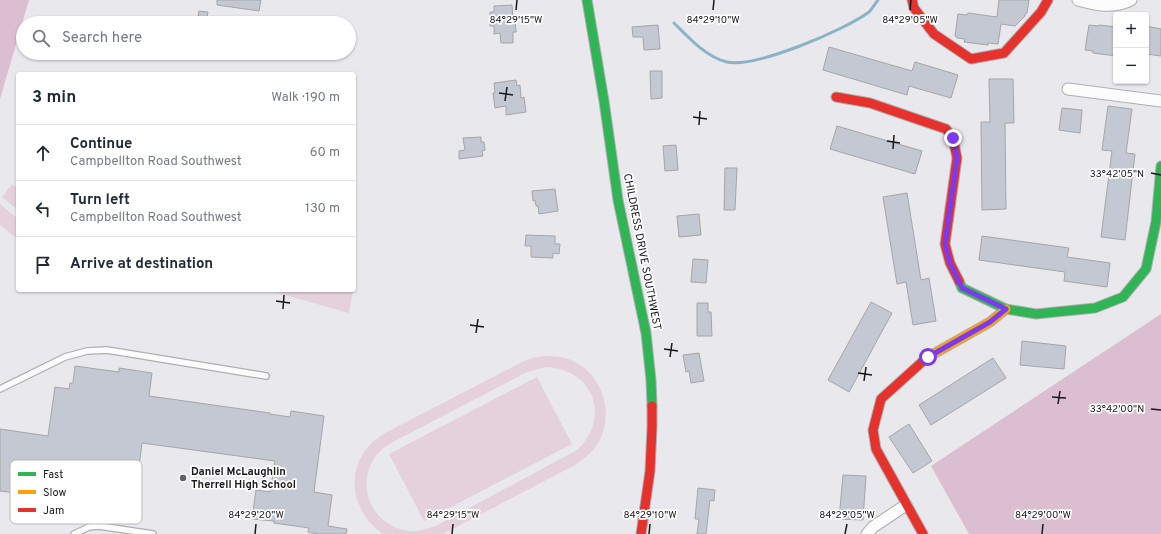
<!DOCTYPE html>
<meta charset="utf-8">
<style>
:root{--surface:#fff;--page:#f6f6f7;--text:#1f2937;--muted:#747a83;--line:#e0e1e3}
body{margin:0;font-family:Overpass,sans-serif;background:var(--page);color:var(--text)}
.controls{position:absolute;right:12px;top:12px;display:grid;overflow:hidden;border-radius:4px;box-shadow:0 1px 3px #0004}
.controls button{width:36px;height:36px;display:grid;place-items:center;padding:0;border:0;border-bottom:1px solid var(--line);background:var(--surface);color:var(--text);font:20px sans-serif}
.stop{position:absolute;width:12px;height:12px;margin:-9px;border:3px solid #7c3aed;border-radius:50%;background:#fff}
.stop.end{background:#7c3aed;border-color:#fff;box-shadow:0 1px 4px #0008}
.list{margin:0;padding:0;list-style:none}
h2{display:flex;justify-content:space-between;align-items:center;height:52px;margin:0;padding:0 16px;font-size:17px}
h2 small{font-size:13px;font-weight:400;color:var(--muted)}
.list li{display:grid;grid-template-columns:26px 1fr auto;gap:12px;align-items:center;box-sizing:border-box;height:56px;padding:0 16px;border-top:1px solid var(--line)}
.list b{display:block;font-size:15px;white-space:nowrap}
.list p{margin:0;font-size:13px;white-space:nowrap;color:var(--muted)}
.list em{font-size:13px;font-style:normal;color:var(--muted)}
.icon{flex:none;width:22px;height:22px;fill:none;stroke:currentColor;stroke-width:2;stroke-linecap:round;stroke-linejoin:round}
.map{position:relative;flex:none;width:1161px;height:534px;overflow:hidden}
.search{position:absolute;background:var(--surface);box-shadow:0 1px 3px #0004;left:16px;top:16px;width:340px;height:44px;display:flex;align-items:center;gap:10px;box-sizing:border-box;padding:0 14px;border-radius:22px;color:var(--muted);font-size:15px}
.panel{position:absolute;background:var(--surface);box-shadow:0 1px 3px #0004;left:16px;top:72px;width:340px;height:220px;border-radius:4px}
.map>svg:first-child{display:block}
.green{fill:#e4d1dc;fill-rule:evenodd}
.forest{fill:#dbbecf}
.lines{fill:none;stroke-linecap:round;stroke-linejoin:round}
.stream{stroke:#8bb2c6;stroke-width:3}
.building{fill:#c3c8d3;stroke:#a5a5a9}
.lane-casing{stroke:#afafb3;stroke-width:8}
.street-casing{stroke:#afafb3;stroke-width:13}
.fast-casing{stroke:#afafb3;stroke-width:11}
.slow-casing{stroke:#afafb3;stroke-width:11}
.jam-casing{stroke:#afafb3;stroke-width:11}
.lane{stroke:#fcfcfc;stroke-width:5.5}
.street{stroke:#fcfcfc;stroke-width:11}
.fast{stroke:#30b455;stroke-width:9}
.slow{stroke:#ff9f0a;stroke-width:9}
.jam{stroke:#e5322d;stroke-width:9}
.route{stroke:#7c3aed;stroke-width:5}
.ticks{fill:none;stroke:#19181c;stroke-width:1.5}
.poi-dot{fill:#616165;stroke:#fff;stroke-width:1.5}
.labels{text-anchor:middle;dominant-baseline:central;stroke-width:3.5;stroke-linejoin:round;paint-order:stroke}
.street-label{font-size:11px;fill:#19181c;stroke:#fff}
.poi-label{font-size:11px;font-weight:bold;fill:#19181c;stroke:#fff;text-anchor:start}
.key{fill:#fff;stroke:#bababb;stroke-width:1}
.key-label{font-size:11px;fill:#19181c}
.ticks-label{font-size:10px;text-anchor:middle;fill:#19181c;stroke:#fff;stroke-width:3.5;stroke-linejoin:round;paint-order:stroke}
</style>
<div class="map">
<svg width="1161" height="534" viewBox="0 0 1161 534">
<rect width="100%" height="100%" fill="#e8e8ed"/>
<g class="green">
<path d="M12,184L18,189V210L2,197Z"/>
<path d="M0,204L18,219V234L15,237L0,225Z"/>
<path d="M267,290H353L349,313Z"/>
<path d="M544,356C551,356 558,356 565,358C600,368 616,410 599,442C593,452 584,459 575,465L443,534H383C354,514 344,475 368,447C373,441 379,437 385,433L522,362L532,358ZM545,367C593,368 612,417 577,450L436,526C429,528 422,531 415,531C379,532 355,494 372,462C376,454 383,448 391,443L527,372Z"/>
<path d="M537,377L572,444L424,521L389,454Z"/>
</g>
<g class="forest">
<path d="M0,0H29L0,99Z"/>
<path d="M1161,314V534H969L931,466Z"/>
</g>
<g class="lines">
<path class="stream" d="M674,23C689,38 706,57 727,62C756,68 845,30 869,12C872,9 875,4 878,0"/>
</g>
<g class="building">
<path d="M217,0H261L259,11L217,5Z"/>
<path d="M999,0H1029L1027,13L1025,14V16L1015,26L1001,24L998,44L988,43V45L964,42L965,39L957,38L955,36L958,14L967,15L968,13L997,17Z"/>
<path d="M512,5L513,19H515L516,32H513V43H501L500,33L494,34V26H490V12H494V6Z"/>
<path d="M199,11L208,12L206,23H197Z"/>
<path d="M658,25L660,49L644,50L643,37H633L632,27Z"/>
<path d="M1089,25L1099,26V25L1116,27V56L1093,53V51L1085,50Z"/>
<path d="M1146,26L1161,29V56L1146,54Z"/>
<path d="M829,47L912,71L915,62L958,75L951,98L909,86L907,95L823,70Z"/>
<path d="M650,71H662V98L651,99Z"/>
<path d="M989,79H1013L1014,123H1005L1006,209L982,210L981,122H990Z"/>
<path d="M516,80L517,86L520,85L521,98L524,97L526,112L506,115V106L495,108L493,93H495L494,83Z"/>
<path d="M1108,106L1132,109L1126,153L1135,154L1125,240L1101,237L1112,151L1102,150Z"/>
<path d="M1062,108L1082,110L1080,133L1059,130Z"/>
<path d="M837,126L922,151L915,174L830,149Z"/>
<path d="M481,137V142H484L485,150L482,151L483,156L459,159V151L465,150L463,138Z"/>
<path d="M676,145L678,170L665,171L663,146Z"/>
<path d="M725,168H737L735,210H724Z"/>
<path d="M555,189L558,211L539,214L538,206H536L535,200L533,201L532,191Z"/>
<path d="M907,193L921,280L929,278L936,321L913,325L906,282L897,284L883,197Z"/>
<path d="M699,214L701,235L679,237L677,216Z"/>
<path d="M526,235L555,236V244H560L559,254L553,253V258L531,257V246H525Z"/>
<path d="M982,236L1069,248L1067,257L1110,263L1107,287L1064,281L1065,272L979,260Z"/>
<path d="M693,259L708,260L706,283L691,282Z"/>
<path d="M871,302L892,313L849,392L828,380Z"/>
<path d="M697,303H708V312H711L712,336H697Z"/>
<path d="M1022,341L1066,346L1064,369L1020,365Z"/>
<path d="M699,353L704,381L691,383L689,371L686,372L683,355Z"/>
<path d="M993,358L1006,378L931,425L919,405Z"/>
<path d="M75,366L119,372V368L152,373L149,396L270,413V414L290,417L291,411L324,416L314,492L332,495L328,526L347,529L346,534H319L308,532L309,528L274,523V521L252,519L256,490L270,492L275,461L142,443L135,499L93,494L92,502L31,493V495L0,491V429L48,436L55,387L69,389L70,383H73Z"/>
<path d="M909,424L932,461L913,473L889,437Z"/>
<path d="M843,475L866,476L863,520L839,519Z"/>
<path d="M698,488L715,490L714,501L710,500L706,534H697L699,519H695Z"/>
</g>
<g class="lines">
<g class="lane-casing">
<g id="lane">
<path d="M0,389L65,357L87,351L107,350L266,376"/>
<path d="M74,534L89,527L99,526L153,534"/>
</g>
</g>
<g class="street-casing">
<g id="street">
<path d="M1078,0C1095,5 1114,9 1131,0"/>
<path d="M1068,89L1161,101"/>
<path d="M867,534L873,527L906,505"/>
</g>
</g>
<g class="fast-casing">
<g id="fast">
<path d="M587,0L604,101L618,200L646,333L651,380L652,406"/>
<path d="M959,281L962,288L1006,309L1036,314L1095,308L1123,297L1146,269L1156,222L1161,166"/>
</g>
</g>
<g class="slow-casing">
<path id="slow" d="M922,362L928,357L990,322L1006,309"/>
</g>
<g class="jam-casing">
<g id="jam">
<path d="M912,0L914,8L934,34L971,59L1004,53L1041,12L1048,0"/>
<path d="M836,97L870,103L946,129L953,138L957,158L945,244L950,263L959,281"/>
<path d="M922,362L881,399L873,430L876,449L923,534"/>
<path d="M641,534L650,471L652,427V406"/>
</g>
</g>
<use href="#lane" class="lane"/>
<use href="#street" class="street"/>
<use href="#fast" class="fast"/>
<use href="#slow" class="slow"/>
<use href="#jam" class="jam"/>
</g>
<g class="lines">
<path class="route" d="M928,357L990,322L1006,309L962,288L950,263L945,244L957,158L953,138"/>
</g>
<path class="ticks" d="M516,10L517,0M713,10L714,0M910,10L911,0M499,93L513,95M505,101L507,87M693,117L707,119M699,125L700,111M887,141L900,143M893,149L894,135M1151,173L1161,175M276,301L290,303M283,309L284,295M470,325L484,327M476,333L478,319M664,349L678,351M670,357L672,343M858,373L872,375M864,381L866,367M1052,397L1066,398M1058,404L1060,391M1151,409L1161,410M255,534L256,524M452,534L453,524M649,534L650,524M845,534L847,524M1042,534L1043,524"/>
<circle class="poi-dot" cx="183" cy="478" r="4"/>
<g class="labels">
<g class="street-label">
<text transform="translate(642 252) rotate(79)">CHILDRESS DRIVE SOUTHWEST</text>
</g>
<g class="poi-label">
<text x="191" y="472">Daniel McLaughlin<tspan x="191" dy="13">Therrell High School</tspan></text>
</g>
</g>
<rect x="10" y="460" width="132" height="64" rx="6" class="key"/>
<rect x="18" y="472" width="18" height="4" fill="#30b455"/>
<rect x="18" y="490" width="18" height="4" fill="#ff9f0a"/>
<rect x="18" y="508" width="18" height="4" fill="#e5322d"/>
<g class="key-label">
<text x="43" y="478">Fast</text>
<text x="43" y="496">Slow</text>
<text x="43" y="514">Jam</text>
</g>
<g class="ticks-label">
<text x="516" y="23">84°29'15"W</text>
<text x="713" y="23">84°29'10"W</text>
<text x="910" y="23">84°29'05"W</text>
<text x="1117" y="177">33°42'05"N</text>
<text x="1117" y="412">33°42'00"N</text>
<text x="256" y="518">84°29'20"W</text>
<text x="453" y="518">84°29'15"W</text>
<text x="650" y="518">84°29'10"W</text>
<text x="847" y="518">84°29'05"W</text>
<text x="1043" y="518">84°29'00"W</text>
</g>
</svg>
<div class="controls">
<button>+</button>
<button>−</button>
</div>
<div class="stop" style="left:928px;top:357px"></div>
<div class="stop end" style="left:953px;top:138px"></div>
<div class="search"><svg class="icon" aria-label="search" viewBox="0 0 24 24"><circle cx="10" cy="10" r="6"/><path d="M15 15l6 6"/></svg>Search here</div>
<section class="panel">
<h2>3 min<small>Walk · 190 m</small></h2>
<ul class="list">
<li><svg class="icon" aria-label="ahead" viewBox="0 0 24 24"><path d="M12 20V5M6 11l6-6 6 6"/></svg><div><b>Continue</b><p>Campbellton Road Southwest</p></div><em>60 m</em></li>
<li><svg class="icon" aria-label="left" viewBox="0 0 24 24"><path d="M17 20v-9H6M10 6l-5 5 5 5"/></svg><div><b>Turn left</b><p>Campbellton Road Southwest</p></div><em>130 m</em></li>
<li><svg class="icon" aria-label="arrive" viewBox="0 0 24 24"><path d="M6 21V4h12l-3 4 3 4H6"/></svg><div><b>Arrive at destination</b></div></li>
</ul>
</section>
</div>
